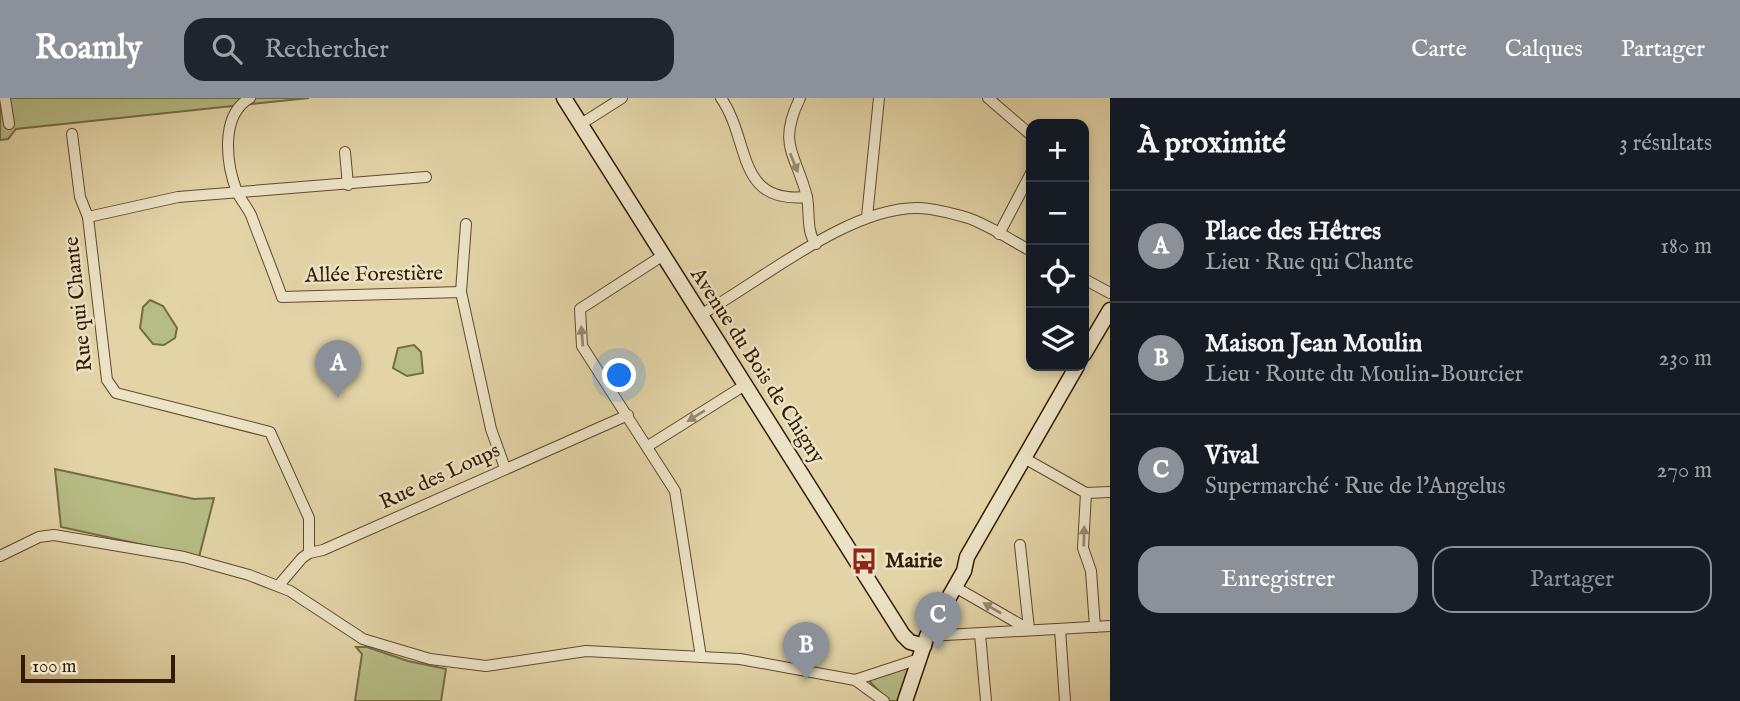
<!DOCTYPE html>
<html lang="fr">
<meta charset="utf-8">
<style>
:root{--surface:#171b24;--page:#20242c;--text:#f1f3f6;--muted:#9ea1a6;--line:#363941;--accent:#8c9099}
body{margin:0;font-family:"IM FELL English",serif;background:var(--page);color:var(--text)}
.controls{position:absolute;right:21px;top:21px;display:grid;overflow:hidden;border-radius:14px;box-shadow:0 4px 10px #0003}
.controls button{width:63px;height:63px;display:grid;place-items:center;padding:0;border:0;border-bottom:2px solid var(--line);background:var(--surface);color:var(--text);font:35px sans-serif}
.scale{position:absolute;left:21px;bottom:18px;width:154px;box-sizing:border-box;padding-left:7px;border:4px solid #341b03;border-top:0;font-size:19px;line-height:24px;white-space:nowrap;color:#341b03;-webkit-text-stroke:5px #ece3c6;paint-order:stroke}
.you{position:absolute;left:620px;top:278px;width:24px;height:24px;margin:-18px;border:5px solid #fff;border-radius:50%;background:#1a73e8;box-shadow:0 0 0 10px #1a73e833}
.badge{display:grid;place-items:center;width:46px;height:46px;border-radius:50%;background:var(--accent);color:#fff;font-size:23px;font-weight:700}
.pin{position:absolute;translate:-50% -58px;filter:drop-shadow(0 2px 4px #0008)}
.pin::after{content:'';position:absolute;top:37px;width:24px;height:21px;background:inherit;clip-path:polygon(0 0,100% 0,50% 100%)}
.list{margin:0;padding:0;list-style:none}
h2{display:flex;justify-content:space-between;align-items:center;height:91px;margin:0;padding:0 28px;font-size:30px}
h2 small{font-size:23px;font-weight:400;color:var(--muted)}
.list li{display:grid;grid-template-columns:46px 1fr auto;gap:21px;align-items:center;box-sizing:border-box;height:112px;padding:0 28px;border-top:2px solid var(--line)}
.list b{display:block;font-size:26px;white-space:nowrap}
.list p{margin:0;font-size:23px;white-space:nowrap;color:var(--muted)}
.list em{font-size:23px;font-style:normal;color:var(--muted)}
.actions{display:flex;gap:14px;padding:21px 28px}
.actions a{flex:1;padding:16px 0;border:2px solid var(--accent);border-radius:21px;text-align:center;font-size:24px;color:var(--accent)}
.actions .main{background:var(--accent);color:#fff}
.icon{flex:none;width:38px;height:38px;fill:none;stroke:currentColor;stroke-width:2;stroke-linecap:round;stroke-linejoin:round}
.map{position:relative;flex:none;width:1110px;height:603px;overflow:hidden}
header{display:flex;align-items:center;gap:42px;box-sizing:border-box;height:98px;padding:0 35px;background:var(--accent);color:#fff}
header strong{font-size:33px}
nav{display:flex;gap:38px;margin-inline-start:auto;font-size:24px}
.search{width:490px;height:63px;background:var(--page);display:flex;align-items:center;gap:18px;box-sizing:border-box;padding:0 24px;border-radius:21px;color:var(--muted);font-size:26px}
main{display:flex}
aside{flex:1;background:var(--surface)}
.map>svg:first-child{display:block}
.green{fill:#b6bc85;stroke:#756c44;stroke-width:2}
.lines{fill:none;stroke-linecap:round;stroke-linejoin:round}
.minor-casing{stroke:#60492c;stroke-width:12}
.secondary-casing{stroke:#341b03;stroke-width:17}
.minor{stroke:#ece3c6;stroke-width:10}
.secondary{stroke:#ece3c6;stroke-width:14}
.oneway{fill:#99896e}
.labels{text-anchor:middle;dominant-baseline:central;stroke-width:5;stroke-linejoin:round;paint-order:stroke}
.street-label{font-size:21px;fill:#341b03;stroke:#ece3c6}
.poi-label{font-size:21px;font-weight:bold;fill:#341b03;stroke:#ece3c6;text-anchor:start}
</style>
<header>
<strong>Roamly</strong>
<div class="search"><svg class="icon" aria-label="search" viewBox="0 0 24 24"><circle cx="10" cy="10" r="6"/><path d="M15 15l6 6"/></svg>Rechercher</div>
<nav><a>Carte</a><a>Calques</a><a>Partager</a></nav>
</header>
<main>
<div class="map">
<svg width="1110" height="603" viewBox="0 0 1110 603">
<rect width="100%" height="100%" fill="#e2d4a7"/>
<filter id="stains"><feTurbulence type="fractalNoise" baseFrequency=".00286" numOctaves="4"/><feColorMatrix values="0 0 0 0 .2 0 0 0 0 .09 0 0 0 0 .02 0 0 0 .5 -.17"/></filter>
<radialGradient id="worn" r=".72"><stop offset=".6" stop-color="#630" stop-opacity="0"/><stop offset="1" stop-color="#630" stop-opacity=".3"/></radialGradient>
<g class="green">
<path d="M0,0H309L16,31L8,41L0,42Z"/>
<path d="M150,202L163,208L177,230L175,240L164,247L153,246L140,230L143,209Z"/>
<path d="M414,247L421,254L423,275L407,278L393,270L398,250Z"/>
<path d="M55,371L194,401L214,400L199,459L61,429Z"/>
<path d="M356,549H367L408,563L446,571L441,603H355L362,556Z"/>
<path d="M910,567L902,603H889L870,584L871,581Z"/>
</g>
<g class="lines">
<g class="minor-casing">
<g id="minor">
<path d="M5,0L9,26"/>
<path d="M250,0C220,17 226,65 237,94C241,102 247,109 251,117C261,144 272,171 282,199L461,194L491,331L505,370"/>
<path d="M721,0C751,43 735,106 807,99"/>
<path d="M800,0C777,48 796,55 807,99C810,115 806,133 816,146"/>
<path d="M988,0L1031,37"/>
<path d="M581,26L622,0"/>
<path d="M72,36L80,99L88,119"/>
<path d="M345,54L348,87"/>
<path d="M867,119L879,0"/>
<path d="M999,136L1031,75"/>
<path d="M662,158L580,211L582,248L675,393L701,559"/>
<path d="M1084,181L1110,195"/>
<path d="M461,194L466,126"/>
<path d="M700,217C760,184 848,109 918,110C933,110 950,115 965,119C988,126 1010,142 1031,153"/>
<path d="M648,348L745,287"/>
<path d="M1024,360L1086,395L1110,394"/>
<path d="M1086,395L1083,450L1091,473L1095,529"/>
<path d="M1020,447L1029,531"/>
<path d="M309,455V420L270,334L116,295L107,282L88,119L178,99L426,79"/>
<path d="M0,458L39,439L54,437L184,459L249,477L290,493L363,541L430,561L486,568L586,553L740,561L855,582L884,603"/>
<path d="M279,487L302,460L309,455L323,452L628,317"/>
<path d="M955,489L1028,531"/>
<path d="M1060,531L1065,603"/>
<path d="M980,536L986,603"/>
<path d="M927,538L1110,528"/>
<path d="M855,582L919,561"/>
</g>
</g>
<g class="secondary-casing">
<g id="secondary">
<path d="M564,0L903,537L910,544L924,548"/>
<path d="M1084,256L1110,212"/>
<path d="M905,603L927,538L964,473L967,459L1077,268"/>
</g>
</g>
<use href="#minor" class="minor"/>
<use href="#secondary" class="secondary"/>
</g>
<defs><path id="oneway-solid" d="M-6-.8H1V-3.2L6.5 0L1 3.2V.8H-6Z" transform="scale(1.75)"/></defs>
<g class="oneway">
<use href="#oneway-solid" transform="translate(794 65) rotate(68)"/>
<use href="#oneway-solid" transform="translate(582 238) rotate(-95)"/>
<use href="#oneway-solid" transform="translate(696 318) rotate(148)"/>
<use href="#oneway-solid" transform="translate(1084 438) rotate(-89)"/>
<use href="#oneway-solid" transform="translate(992 510) rotate(-150)"/>
</g>
<defs>
<g id="bus-bare" transform="scale(2.1)"><path d="M-5-6H5V4H4V6H2V4H-2V6H-4V4H-5ZM-3.5-4V0h7V-4ZM-3.5 1.2v1.5H-2V1.2ZM2 1.2v1.5H3.5V1.2Z" fill="#8f2418" stroke="#ece3c6" stroke-width="2.5" paint-order="stroke"/></g>
</defs>
<g fill-rule="evenodd">
<use href="#bus-bare" x="864" y="463"/>
</g>
<g class="labels">
<g class="street-label">
<text transform="translate(374 177) rotate(-1)">Allée Forestière</text>
<text transform="translate(79 206) rotate(-96)">Rue qui Chante</text>
<text transform="translate(757 268) rotate(57)">Avenue du Bois de Chigny</text>
<text transform="translate(440 379) rotate(-25)">Rue des Loups</text>
</g>
<g class="poi-label">
<text x="885" y="463">Mairie</text>
</g>
</g>
<rect width="100%" height="100%" filter="url(#stains)"/>
<rect width="100%" height="100%" fill="url(#worn)"/>
</svg>
<div class="controls">
<button>+</button>
<button>−</button>
<button><svg class="icon" aria-label="locate" viewBox="0 0 24 24"><circle cx="12" cy="12" r="6"/><path d="M12 2v4M12 18v4M2 12h4M18 12h4"/></svg></button>
<button><svg class="icon" aria-label="layers" viewBox="0 0 24 24"><path d="M12 4l9 5-9 5-9-5zM3 14l9 5 9-5"/></svg></button>
</div>
<div class="scale">100 m</div>
<div class="you"></div>
<div class="pin badge" style="left:338px;top:300px">A</div>
<div class="pin badge" style="left:806px;top:582px">B</div>
<div class="pin badge" style="left:938px;top:552px">C</div>
</div>
<aside>
<h2>À proximité<small>3 résultats</small></h2>
<ul class="list">
<li><span class="badge">A</span><div><b>Place des Hêtres</b><p>Lieu · Rue qui Chante</p></div><em>180 m</em></li>
<li><span class="badge">B</span><div><b>Maison Jean Moulin</b><p>Lieu · Route du Moulin-Bourcier</p></div><em>230 m</em></li>
<li><span class="badge">C</span><div><b>Vival</b><p>Supermarché · Rue de l'Angelus</p></div><em>270 m</em></li>
</ul>
<div class="actions"><a class="main">Enregistrer</a><a>Partager</a></div>
</aside>
</main>
